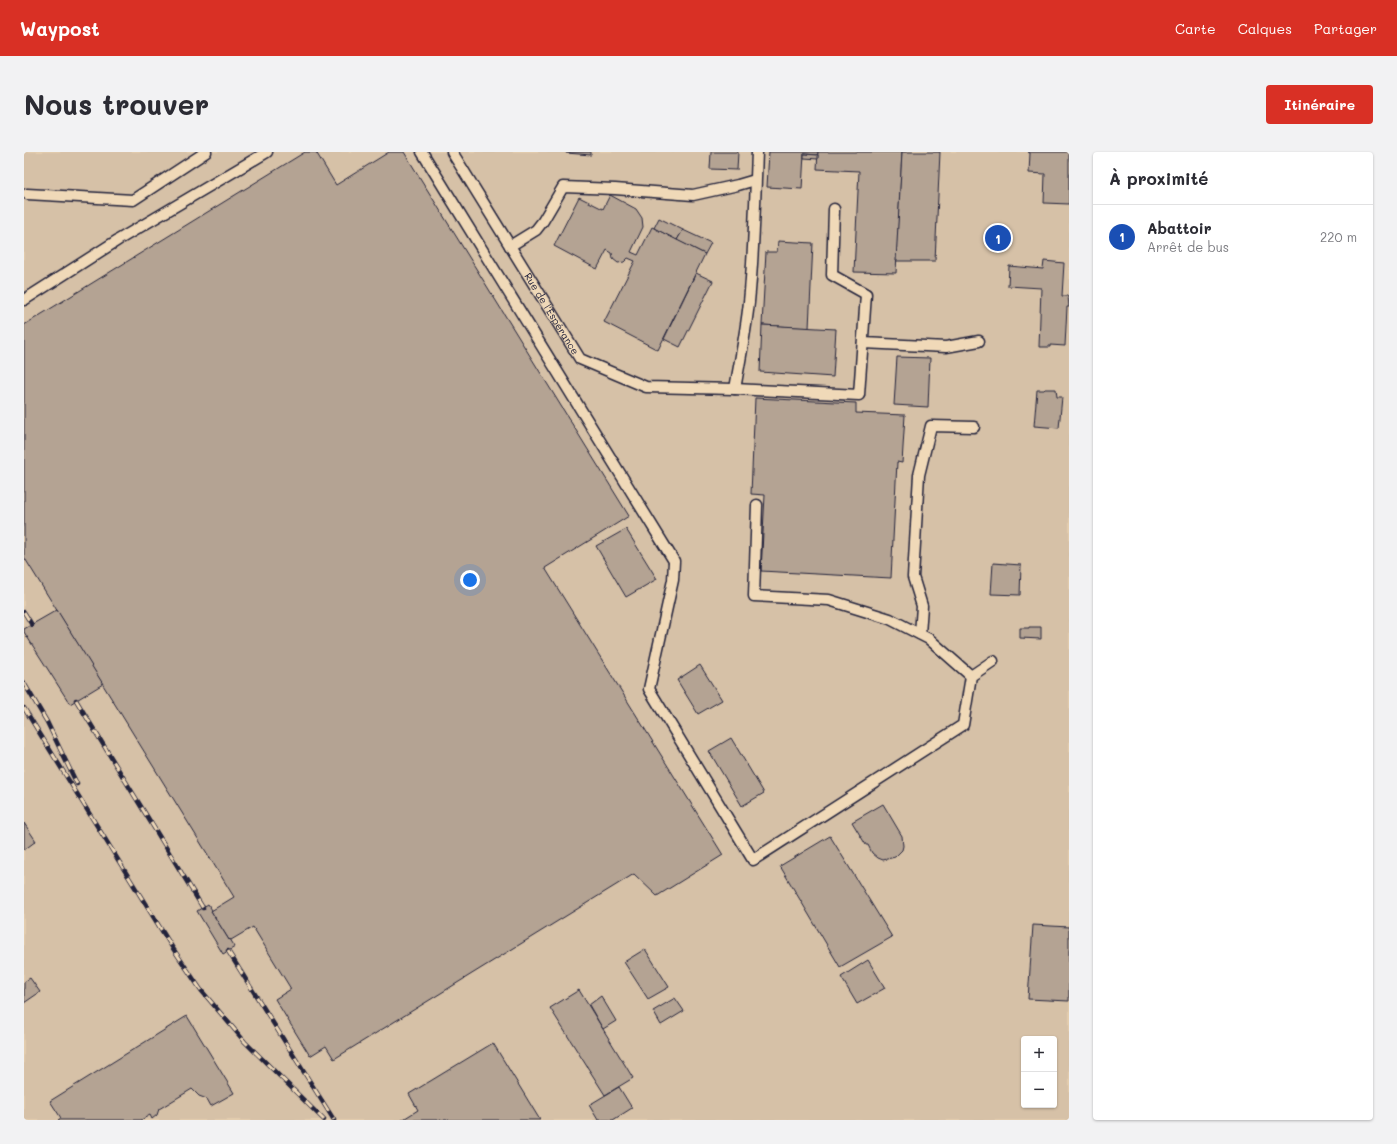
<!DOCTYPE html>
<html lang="fr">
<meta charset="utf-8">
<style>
:root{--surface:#fff;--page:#f2f2f3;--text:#2b2b33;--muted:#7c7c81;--line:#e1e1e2;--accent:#d93025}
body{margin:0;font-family:Mali,sans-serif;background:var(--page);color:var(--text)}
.controls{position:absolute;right:12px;bottom:12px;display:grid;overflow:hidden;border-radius:4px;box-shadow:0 1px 3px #0004}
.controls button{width:36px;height:36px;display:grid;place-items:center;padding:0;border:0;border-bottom:1px solid var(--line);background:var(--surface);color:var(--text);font:20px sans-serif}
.you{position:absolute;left:446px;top:428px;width:14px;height:14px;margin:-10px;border:3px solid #fff;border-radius:50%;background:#1a73e8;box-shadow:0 0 0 6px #1a73e833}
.badge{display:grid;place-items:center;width:26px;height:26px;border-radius:50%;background:var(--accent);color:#fff;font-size:13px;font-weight:700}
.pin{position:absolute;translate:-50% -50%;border:2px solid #fff;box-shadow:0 1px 4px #0006}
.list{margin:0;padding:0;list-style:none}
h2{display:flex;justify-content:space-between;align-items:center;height:52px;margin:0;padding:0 16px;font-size:17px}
h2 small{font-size:13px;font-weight:400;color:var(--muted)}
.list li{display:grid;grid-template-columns:26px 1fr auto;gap:12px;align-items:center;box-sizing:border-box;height:64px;padding:0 16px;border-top:1px solid var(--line)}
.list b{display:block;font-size:15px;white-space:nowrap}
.list p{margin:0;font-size:13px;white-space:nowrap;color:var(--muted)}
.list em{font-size:13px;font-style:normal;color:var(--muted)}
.map{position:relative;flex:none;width:1045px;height:968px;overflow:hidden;border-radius:4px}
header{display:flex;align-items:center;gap:24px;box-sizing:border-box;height:56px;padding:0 20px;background:var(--accent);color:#fff}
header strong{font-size:19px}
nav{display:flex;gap:22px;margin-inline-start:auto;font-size:14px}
.intro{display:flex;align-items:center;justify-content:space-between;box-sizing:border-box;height:96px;padding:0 24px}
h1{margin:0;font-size:28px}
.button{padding:10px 18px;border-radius:4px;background:var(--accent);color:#fff;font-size:14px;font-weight:700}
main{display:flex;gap:24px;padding:0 24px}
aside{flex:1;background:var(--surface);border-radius:4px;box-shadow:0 1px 3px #0004}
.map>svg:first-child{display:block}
.built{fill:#d6c1a7;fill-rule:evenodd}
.building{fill:#b4a393;stroke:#22223b}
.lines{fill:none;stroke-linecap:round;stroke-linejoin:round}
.lane-casing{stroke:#22223b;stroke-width:13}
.lane{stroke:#f0d9b8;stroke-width:10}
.rail-casing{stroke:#22223b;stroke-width:4.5}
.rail{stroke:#f0d9b8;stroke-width:3;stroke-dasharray:9;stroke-linecap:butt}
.labels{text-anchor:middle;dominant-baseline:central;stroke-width:3;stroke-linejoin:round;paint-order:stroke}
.street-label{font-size:10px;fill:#22223b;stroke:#f0d9b8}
</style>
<header>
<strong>Waypost</strong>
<nav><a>Carte</a><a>Calques</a><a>Partager</a></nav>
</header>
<div class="intro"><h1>Nous trouver</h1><a class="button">Itinéraire</a></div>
<main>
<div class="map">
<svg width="1045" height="968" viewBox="0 0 1045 968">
<rect width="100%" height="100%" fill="#e4ceb0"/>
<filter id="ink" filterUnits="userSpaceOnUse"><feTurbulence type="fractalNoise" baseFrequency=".025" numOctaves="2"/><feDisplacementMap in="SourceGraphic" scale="8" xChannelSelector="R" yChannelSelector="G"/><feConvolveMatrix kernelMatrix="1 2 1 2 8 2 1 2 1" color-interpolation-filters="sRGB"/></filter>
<g filter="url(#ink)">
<path class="built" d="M0,0H1045V968H0ZM1000,887H1030V953H1000Z"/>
<g class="building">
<path d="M281,0H292L312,33L365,0H380L605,364L521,416L699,703L633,744L610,722L310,907L302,894L286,904L251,847L267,837L229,775L207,788H205L187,759L210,745L0,405V173Z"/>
<path d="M542,0H567V3L542,1Z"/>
<path d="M687,0H714L713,18L686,17Z"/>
<path d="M745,0H794V3L780,2L778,37L743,35Z"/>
<path d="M794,0H878L872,121L830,120L835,19L793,17Z"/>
<path d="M878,0H916L911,109H872Z"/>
<path d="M1004,0H1045V52L1020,51L1021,22L1005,21L1006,1Z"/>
<path d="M780,2L794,3V7L780,6Z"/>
<path d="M586,43L612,57L618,66L619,75L607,100L614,103L628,75L681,102L634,198L580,170L611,109L604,106L600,110L594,111L589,107L588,101L583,98L573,117L530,94L555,45L579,57Z"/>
<path d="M635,66L659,78L653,88L630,76Z"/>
<path d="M659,78L687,91L681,102L653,88Z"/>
<path d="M754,89L789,91L785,176L738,173L742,100H753Z"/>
<path d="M1020,109L1040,111L1038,144H1044L1045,155H1043L1041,194L1026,193V195H1015L1017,136L984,134L985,114L1019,117Z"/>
<path d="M672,121L689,129L656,195L640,187Z"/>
<path d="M738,173L812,177L809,225L736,220Z"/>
<path d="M873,205L906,206L904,255L870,253Z"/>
<path d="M1021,237H1032L1033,245H1038L1035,276L1010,274L1013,238H1020Z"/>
<path d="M731,246L832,251V261L881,263L878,311L873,310L867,426L737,419L741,343L727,342Z"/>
<path d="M602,377L633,427L602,445L572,394Z"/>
<path d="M969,411L997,413L996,443L967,442Z"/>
<path d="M33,458L79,532L46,552L0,480V477Z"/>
<path d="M1005,475H1017V487L996,486V476H1005Z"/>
<path d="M676,513L698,548L674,562L653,528Z"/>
<path d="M707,586L740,641L718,654L685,599Z"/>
<path d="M859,652L878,684L879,694L878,698L871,705L859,708L854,706L848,701L844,693H842L828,670Z"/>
<path d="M0,671L12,689L0,698Z"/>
<path d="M806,684L868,785L816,815L756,714Z"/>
<path d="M184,752L188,758L187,759L205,788L206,787L211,795L199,802L173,759Z"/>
<path d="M1009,773L1045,775V849L1004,847Z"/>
<path d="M621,797L645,835L624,847L600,810Z"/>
<path d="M844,808L861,836L833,852L817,825Z"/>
<path d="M6,826L16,840L0,851V830Z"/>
<path d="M555,838L609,926L581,943L526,856Z"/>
<path d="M577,844L592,869L579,877L565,853Z"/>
<path d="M651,846L660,859L637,873L629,859Z"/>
<path d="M163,864L210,941L187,954L183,947L175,944L168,937L135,957L133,963L128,967L126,963L117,968H34L37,966L26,949Z"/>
<path d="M469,891L516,968H378L394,958L385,942Z"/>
<path d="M595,935L608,956L589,968H574L565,953Z"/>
</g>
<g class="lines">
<g class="lane-casing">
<g id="lane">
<path d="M398,0L650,409L649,428L625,537L729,708L939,573L947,524L969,509"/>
<path id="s1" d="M428,0L556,207L622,235L711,237L835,243L842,142L808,123L810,57"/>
<path d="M3,42L109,48L182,0"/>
<path d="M486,94L512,78L519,69L539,35L591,37L669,43L714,33L731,28"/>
<path d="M0,148L94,88L243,0"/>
<path d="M839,191L922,195L955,189"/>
<path d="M711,237C716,208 722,179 725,150C730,100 731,50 733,0"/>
<path d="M733,353L730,444L805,448L866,467L905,487L947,524"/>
<path d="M896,482L898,454L889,425L895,323L907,274L950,275"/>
</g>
</g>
<use href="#lane" class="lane"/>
<g class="rail-casing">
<g id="rail">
<path d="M0,460L8,473"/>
<path d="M0,531L23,570L53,632"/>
<path d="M52,548L179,756"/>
<path d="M0,556L148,795L177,838L221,890L300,968"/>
<path d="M204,799L310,968"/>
</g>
</g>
<use href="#rail" class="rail"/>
</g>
</g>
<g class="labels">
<g class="street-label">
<text stroke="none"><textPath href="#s1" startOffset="190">Rue de l'Espérance</textPath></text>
</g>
</g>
</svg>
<div class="controls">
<button>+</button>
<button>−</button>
</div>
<div class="you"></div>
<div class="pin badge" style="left:974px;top:86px;background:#1a4fb4">1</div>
</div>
<aside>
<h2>À proximité<small></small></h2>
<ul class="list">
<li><span class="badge" style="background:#1a4fb4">1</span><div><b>Abattoir</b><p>Arrêt de bus</p></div><em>220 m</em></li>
</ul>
</aside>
</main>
